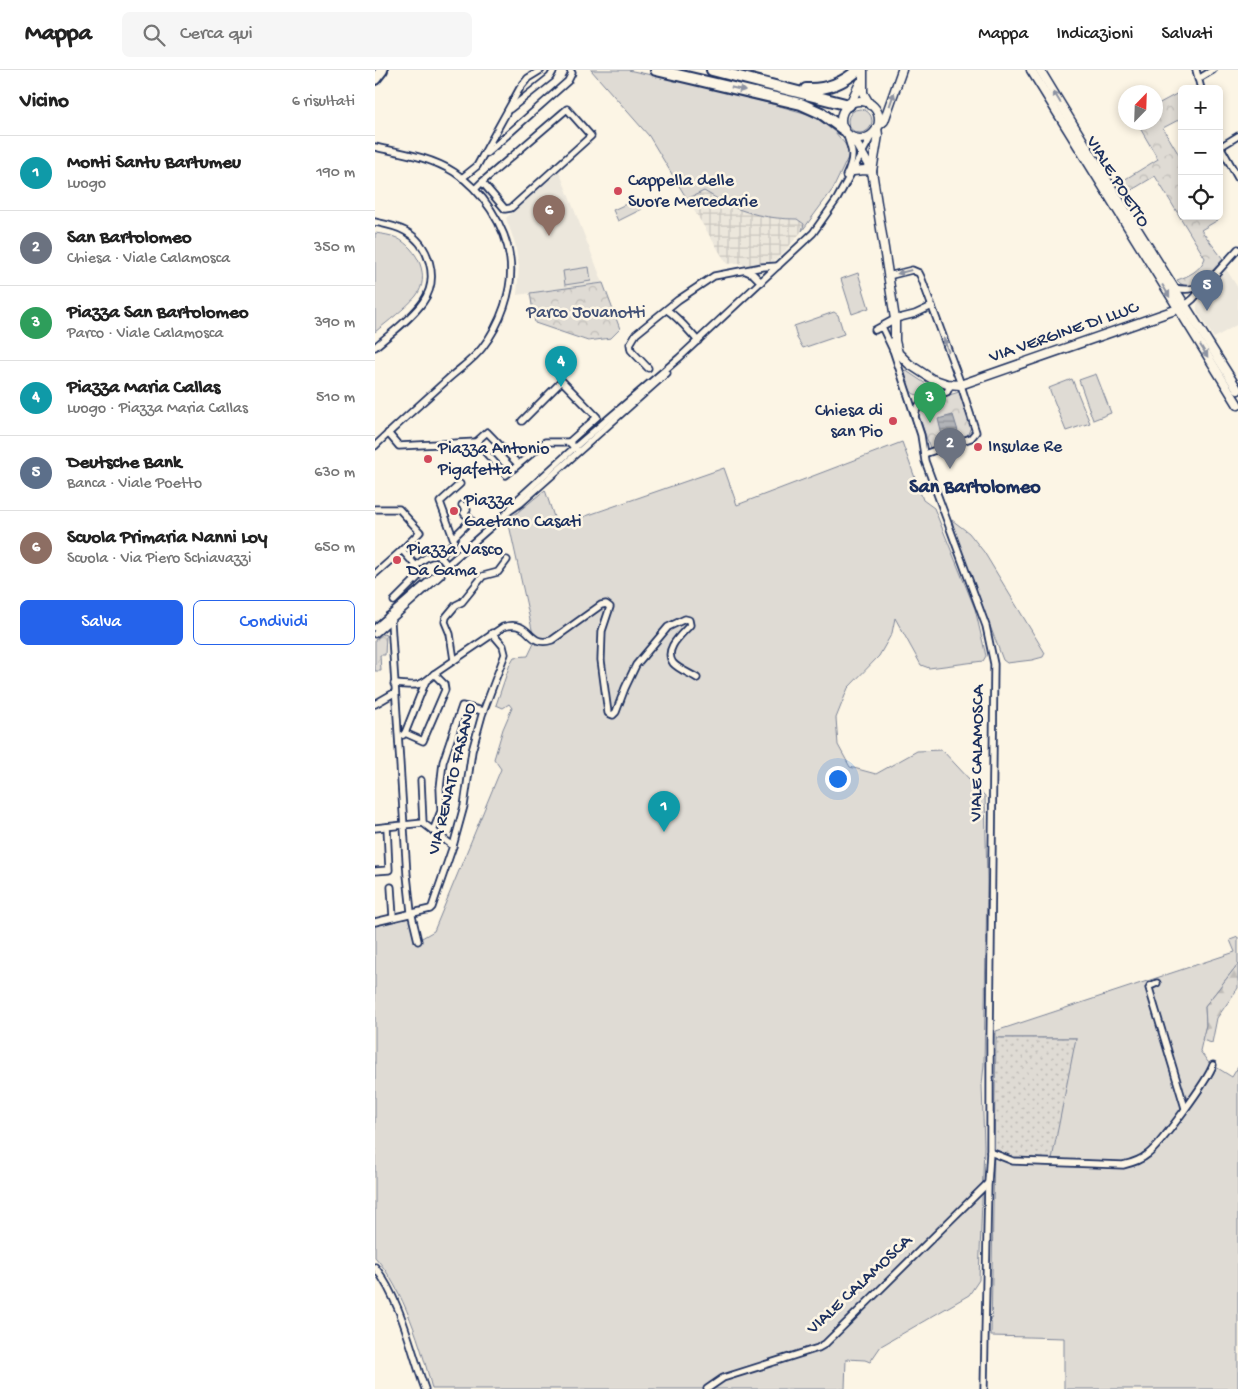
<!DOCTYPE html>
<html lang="it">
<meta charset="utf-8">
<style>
:root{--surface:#fff;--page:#f6f6f6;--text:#222;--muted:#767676;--line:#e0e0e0;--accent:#2563eb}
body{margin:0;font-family:"Gochi Hand",sans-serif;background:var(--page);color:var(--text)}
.controls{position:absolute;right:15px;top:15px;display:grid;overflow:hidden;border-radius:8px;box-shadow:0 2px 8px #0003}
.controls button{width:45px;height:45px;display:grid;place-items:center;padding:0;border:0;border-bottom:1px solid var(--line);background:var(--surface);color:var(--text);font:25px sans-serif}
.compass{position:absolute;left:743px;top:15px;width:45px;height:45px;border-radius:50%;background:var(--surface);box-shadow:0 2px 8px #0003;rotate:23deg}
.you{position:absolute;left:462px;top:708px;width:18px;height:18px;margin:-12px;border:4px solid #fff;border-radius:50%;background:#1a73e8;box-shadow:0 0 0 8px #1a73e833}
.badge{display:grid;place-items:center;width:32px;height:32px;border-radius:50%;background:var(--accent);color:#fff;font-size:16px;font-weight:700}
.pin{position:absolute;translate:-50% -41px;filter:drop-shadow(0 1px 2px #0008)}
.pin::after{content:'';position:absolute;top:26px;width:18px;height:15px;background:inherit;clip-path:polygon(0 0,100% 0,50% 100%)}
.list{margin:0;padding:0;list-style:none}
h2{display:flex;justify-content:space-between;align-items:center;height:65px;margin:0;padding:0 20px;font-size:21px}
h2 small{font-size:16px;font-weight:400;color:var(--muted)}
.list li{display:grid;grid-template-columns:32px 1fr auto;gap:15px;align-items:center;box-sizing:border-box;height:75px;padding:0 20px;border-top:1px solid var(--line)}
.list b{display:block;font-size:19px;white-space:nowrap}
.list p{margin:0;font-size:16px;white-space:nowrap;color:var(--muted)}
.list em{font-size:16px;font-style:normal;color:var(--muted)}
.actions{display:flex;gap:10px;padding:15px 20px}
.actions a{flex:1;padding:11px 0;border:1px solid var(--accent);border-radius:8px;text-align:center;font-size:18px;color:var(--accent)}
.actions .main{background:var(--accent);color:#fff}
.icon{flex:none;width:28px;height:28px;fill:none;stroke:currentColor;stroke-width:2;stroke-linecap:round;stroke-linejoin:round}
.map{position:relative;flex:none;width:863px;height:1319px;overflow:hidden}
header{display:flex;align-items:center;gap:30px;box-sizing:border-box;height:70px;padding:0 25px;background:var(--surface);border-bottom:1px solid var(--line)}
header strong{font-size:24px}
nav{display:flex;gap:28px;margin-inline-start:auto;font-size:18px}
.search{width:350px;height:45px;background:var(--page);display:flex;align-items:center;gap:12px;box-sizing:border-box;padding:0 18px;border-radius:8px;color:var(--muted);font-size:19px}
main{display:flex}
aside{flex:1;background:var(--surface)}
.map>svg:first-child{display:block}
.built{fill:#ece7dc}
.industrial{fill:url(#industrial-grid)}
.grass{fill:#dfdbd4;stroke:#7d8599}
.forest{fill:url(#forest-firs);stroke:#7d8599}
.park{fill:url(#park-crowns);stroke:#7d8599}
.garden{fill:url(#garden-dots);stroke:#7d8599}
.water{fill:url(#water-rules);stroke:#767f94}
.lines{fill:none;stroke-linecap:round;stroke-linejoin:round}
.street-casing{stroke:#1b2f5e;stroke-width:9}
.secondary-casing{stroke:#1b2f5e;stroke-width:11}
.highway-casing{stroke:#1b2f5e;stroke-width:14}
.street{stroke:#fcf5e5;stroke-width:5.5}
.secondary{stroke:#fcf5e5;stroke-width:8}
.highway{stroke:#fcf5e5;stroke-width:10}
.oneway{fill:#8c92a2}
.poi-dot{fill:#d1495b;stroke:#fcf5e5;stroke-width:2}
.labels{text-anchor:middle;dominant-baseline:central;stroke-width:5;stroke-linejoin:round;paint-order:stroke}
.poi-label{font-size:18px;fill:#1b2f5e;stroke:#fcf5e5;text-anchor:start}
.street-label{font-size:18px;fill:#1b2f5e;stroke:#fcf5e5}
.park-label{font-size:18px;fill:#425176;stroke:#fcf5e5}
.quarter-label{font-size:20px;font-weight:bold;fill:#1b2f5e;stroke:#fcf5e5}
</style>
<header>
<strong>Mappa</strong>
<div class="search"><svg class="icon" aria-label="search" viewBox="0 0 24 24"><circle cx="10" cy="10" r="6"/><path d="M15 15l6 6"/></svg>Cerca qui</div>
<nav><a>Mappa</a><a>Indicazioni</a><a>Salvati</a></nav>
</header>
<main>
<aside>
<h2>Vicino<small>6 risultati</small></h2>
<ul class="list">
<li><span class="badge" style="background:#0f9aa8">1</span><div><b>Monti Santu Bartumeu</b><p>Luogo</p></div><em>190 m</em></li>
<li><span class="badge" style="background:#6b7280">2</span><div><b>San Bartolomeo</b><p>Chiesa · Viale Calamosca</p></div><em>350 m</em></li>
<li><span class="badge" style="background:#2e9e5b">3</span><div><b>Piazza San Bartolomeo</b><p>Parco · Viale Calamosca</p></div><em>390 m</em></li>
<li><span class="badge" style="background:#0f9aa8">4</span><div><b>Piazza Maria Callas</b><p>Luogo · Piazza Maria Callas</p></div><em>510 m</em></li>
<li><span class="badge" style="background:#5c6f8a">5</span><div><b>Deutsche Bank</b><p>Banca · Viale Poetto</p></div><em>630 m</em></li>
<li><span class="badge" style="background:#8d6e63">6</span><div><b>Scuola Primaria Nanni Loy</b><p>Scuola · Via Piero Schiavazzi</p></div><em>650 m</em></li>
</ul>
<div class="actions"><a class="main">Salva</a><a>Condividi</a></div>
</aside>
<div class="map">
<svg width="863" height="1319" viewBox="0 0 863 1319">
<defs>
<pattern id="industrial-grid" width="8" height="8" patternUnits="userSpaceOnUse" patternTransform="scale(1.25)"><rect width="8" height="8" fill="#ece7dc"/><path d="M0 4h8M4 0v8" fill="none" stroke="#cac6bf"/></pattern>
<pattern id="forest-firs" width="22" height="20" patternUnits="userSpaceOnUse" patternTransform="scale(1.25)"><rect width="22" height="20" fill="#dfdbd4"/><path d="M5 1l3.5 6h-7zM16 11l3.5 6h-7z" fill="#bfbcb8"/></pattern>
<pattern id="park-crowns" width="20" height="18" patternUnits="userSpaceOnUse" patternTransform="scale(1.25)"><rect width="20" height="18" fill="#dfdbd4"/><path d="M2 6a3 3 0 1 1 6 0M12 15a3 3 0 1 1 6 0" fill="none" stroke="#bfbcb8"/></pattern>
<pattern id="garden-dots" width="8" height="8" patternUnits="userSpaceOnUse" patternTransform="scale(1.25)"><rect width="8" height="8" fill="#dfdbd4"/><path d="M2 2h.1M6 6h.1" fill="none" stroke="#bfbcb8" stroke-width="1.8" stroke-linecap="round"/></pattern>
<pattern id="water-rules" width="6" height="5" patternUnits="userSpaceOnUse" patternTransform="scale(1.25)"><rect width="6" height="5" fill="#b2b4b8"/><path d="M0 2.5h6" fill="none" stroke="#909399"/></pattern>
</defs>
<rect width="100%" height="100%" fill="#fcf5e5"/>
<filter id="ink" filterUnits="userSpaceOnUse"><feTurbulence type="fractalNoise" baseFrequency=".02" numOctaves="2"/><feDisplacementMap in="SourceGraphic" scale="10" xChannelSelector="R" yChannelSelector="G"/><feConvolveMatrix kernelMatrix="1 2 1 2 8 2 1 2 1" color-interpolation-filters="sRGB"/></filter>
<g filter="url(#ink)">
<g class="built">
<path d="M184,101L228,213L142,225L144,196L140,173L131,148Z"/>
<path d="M851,199L863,218V254L839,268L822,241V234Z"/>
</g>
<path class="industrial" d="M329,121L406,149H422L429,154L427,161L410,181L398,192L381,196H373L364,193L352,194L312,129Z"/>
<g class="grass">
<path d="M216,0H253L361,23L379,29L433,44L444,50L460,62L470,74L475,83L458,119L427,161L429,154L422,149C395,149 370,144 346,131C340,128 335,124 329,121L312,129L274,66Z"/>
<circle cx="485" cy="51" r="12"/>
<path d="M262,129L267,139L243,151L238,140Z"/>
<path d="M0,163C7,164 16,165 22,168C43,179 56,207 41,226C31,238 12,252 0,262Z"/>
<path d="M214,197L216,211L190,215L188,201Z"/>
<path d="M483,203L494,238L477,244L466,209Z"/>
<path d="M459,242L463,245L469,264L428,278L422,268L419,256Z"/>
<path d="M530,300L560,320L559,321C534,330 536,323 529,301Z"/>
<path d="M721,304L736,343L718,350L704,310Z"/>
<path d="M697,309L715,353L691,361L674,318Z"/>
<path d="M527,372L548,430L559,438L600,539L611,586L608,591L554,598L546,595L520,548L517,563L504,586L473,618L461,648L463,675L475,697L501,704L542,681L567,680L610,726L612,811L609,995L607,1015L609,1076L604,1210L594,1225L506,1276L495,1292L490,1290L471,1289L470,1319H57C47,1278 28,1218 0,1187V856L34,847L40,872L59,861L126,699L119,689L128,659L137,638L134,634L128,638L121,635L135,594L139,587L153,586L162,567L158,564L133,450L170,420L182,456L349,398L362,435Z"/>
<path d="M577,450L594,463L609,482L670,583L668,587L657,590L632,593L628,590L580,464Z"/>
<path d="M863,867V894L830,936L831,955L825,981L833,992L857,1007L863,997V1319H689V1268L616,1266L619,1079L639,1087L701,968H621V961L860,882L855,870Z"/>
</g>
<path class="forest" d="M863,894V918L842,948L837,973L827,970L831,955L830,936Z"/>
<g class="park">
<path d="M807,21V48L788,58L807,90V146H840L843,150L826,160L848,189L843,195L820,217C813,218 807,216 802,210C814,206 826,200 830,188L780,106L750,124L744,113L783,89L762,53L780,52L781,35Z"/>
<path d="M228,213L245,259L236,268L213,271L160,253L155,223Z"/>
<path d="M584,322L596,357L592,366L555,378L543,344L548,333Z"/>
<path d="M8,564L11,565L10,585H5L6,601H0V570Z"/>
</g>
<path class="garden" d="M621,968H701L677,1089L639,1087L619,1079Z"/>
<path class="water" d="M578,345L583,361L567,365L563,349Z"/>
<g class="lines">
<g class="street-casing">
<g id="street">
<path d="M821,0L826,19"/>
<path d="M823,9L838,0"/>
<path d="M135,39L175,7L179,0"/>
<path d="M471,63C478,82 480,87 471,106"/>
<path d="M844,74L863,108"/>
<path d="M0,77C27,83 55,87 79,102C107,120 131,156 135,189C139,220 125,255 107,278C98,290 84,299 73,309C49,331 24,353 0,376"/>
<path d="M845,77L863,66"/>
<path d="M112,83L193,11L197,3L195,0"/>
<path d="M87,108L102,96L145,18L153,8L166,0"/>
<path d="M100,119L107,112L192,39L216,66L136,138L130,139L107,112"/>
<path d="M0,152C10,154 21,156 30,161C54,174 65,208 48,232C36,249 16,263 0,277"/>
<path d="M371,201L378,204L386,212"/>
<path d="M513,206L537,200L544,203L546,207L584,309L601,362L596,368L549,384"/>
<path d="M799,218C810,220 818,220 829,215"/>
<path d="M807,238L818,229L863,179"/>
<path d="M292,240C304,248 313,260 323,271"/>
<path d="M505,258L508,259L518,280"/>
<path d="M500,260L520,249L540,244L557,236"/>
<path d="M520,271L518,280L546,365L550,391L611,556L619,594L615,973V1082L613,1113L609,1319"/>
<path d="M273,298L256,280L255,274L261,264L277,251L303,230L339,206L387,197L403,196"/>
<path d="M540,346C543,327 556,327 572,322L576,314"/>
<path d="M147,351L187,311L222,347L194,372"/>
<path d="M13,363L24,376L101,372L131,405L170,372H194L201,379"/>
<path d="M101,372L112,362L143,394"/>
<path d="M0,439H24L45,462L27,480L41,496C49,489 53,484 65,486L72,495"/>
<path d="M133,442L142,430L199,378L304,288L438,163L462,129L497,65"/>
<path d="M79,467L96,450L89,443L92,440L87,435"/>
<path d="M65,486L78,473L79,470L65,432L85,414"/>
<path d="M0,504L27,480"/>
<path d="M19,531L43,507L41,496"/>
<path d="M13,546L16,551L32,805L36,842L43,871"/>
<path d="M0,558L133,442L146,433L292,303"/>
<path d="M0,564L66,505L67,500"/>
<path d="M79,590L75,564L70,552L71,547L81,535L87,532L108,506L123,502L132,490"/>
<path d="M19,614C39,615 44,619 59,604L128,557C158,549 151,578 177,570L226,535L231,534L235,537L227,561L226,590L233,643L238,645L241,642L250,618L261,595L293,557L310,549L314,550L315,555C307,564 288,579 298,593C303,599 316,604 322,608"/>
<path d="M0,634L19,623"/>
<path d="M30,663L48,671L70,620L69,614L59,604"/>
<path d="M28,665L30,663L50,613"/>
<path d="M46,710L48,753"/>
<path d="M0,758L48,753L78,776"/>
<path d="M58,761L66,741L65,718L68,692L87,636L108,641"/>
<path d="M0,801L14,800L12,757"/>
<path d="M16,817L18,847"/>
<path d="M0,852L55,839L57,837L78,776L89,736L97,681L107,645L130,584L128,576L117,563"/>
<path d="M782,913L775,916L774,918L810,1038"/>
<path d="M615,1082L638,1091L748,1095C757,1093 766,1090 773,1084C786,1074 833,1010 838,995"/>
<path d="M0,1197C27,1233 35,1278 50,1319"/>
<path d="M332,1319L348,1308L443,1278L450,1274L613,1113"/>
</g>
</g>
<g class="secondary-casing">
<g id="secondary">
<path d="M488,0V23L495,35"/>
<path d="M656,0L863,335"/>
<path d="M665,0L744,130L863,320"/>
<circle cx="485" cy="50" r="19"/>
<path d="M475,34L485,13"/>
<path d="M503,56L509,51L527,0"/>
<path d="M478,68L497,101L520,249V271L523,283L534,294L557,309L572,314L585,315L803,239"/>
<path d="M478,101L490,100L497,101"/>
<path d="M497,101L503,65L502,58"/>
</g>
</g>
<g class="highway-casing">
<g id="highway">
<path d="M281,0L426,34L446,43L468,59"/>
<path d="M337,0L474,35"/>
<path d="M0,9L7,0"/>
<path d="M431,19C451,20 468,13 483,0"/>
</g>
</g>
<use href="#street" class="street"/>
<use href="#secondary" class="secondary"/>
<use href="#highway" class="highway"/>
</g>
<defs><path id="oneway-solid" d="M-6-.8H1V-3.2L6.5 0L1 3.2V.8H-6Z" transform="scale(1.25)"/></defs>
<g class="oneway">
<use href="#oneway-solid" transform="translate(363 19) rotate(13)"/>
<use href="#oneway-solid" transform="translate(682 27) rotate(-121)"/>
<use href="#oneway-solid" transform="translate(517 29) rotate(-71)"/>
<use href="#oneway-solid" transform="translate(529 202) rotate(165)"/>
<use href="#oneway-solid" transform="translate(791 221) rotate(59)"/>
<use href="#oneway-solid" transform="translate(571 275) rotate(-110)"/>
<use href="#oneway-solid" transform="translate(829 281) rotate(58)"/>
</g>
</g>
<g class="poi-dot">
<circle cx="243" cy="121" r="5"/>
<circle cx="518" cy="351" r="5"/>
<circle cx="603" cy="377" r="5"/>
<circle cx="53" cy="389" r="5"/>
<circle cx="79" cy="441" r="5"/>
<circle cx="22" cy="490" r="5"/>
</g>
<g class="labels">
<g class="poi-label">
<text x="253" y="111">Cappella delle<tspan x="253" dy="21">Suore Mercedarie</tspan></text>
<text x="508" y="341" text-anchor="end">Chiesa di<tspan x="508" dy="21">san Pio</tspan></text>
<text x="613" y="377">Insulae Re</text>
<text x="63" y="379">Piazza Antonio<tspan x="63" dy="21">Pigafetta</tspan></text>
<text x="89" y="431">Piazza<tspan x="89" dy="21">Gaetano Casati</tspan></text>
<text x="32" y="480">Piazza Vasco<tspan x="32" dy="21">Da Gama</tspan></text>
</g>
<g class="street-label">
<text transform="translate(742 112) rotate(58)">VIALE POETTO</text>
<text transform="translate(689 263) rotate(-19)">VIA VERGINE DI LLUC</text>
<text transform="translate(603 683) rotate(-89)">VIALE CALAMOSCA</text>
<text transform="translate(78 709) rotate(-76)">VIA RENATO FASANO</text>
<text transform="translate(485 1215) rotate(-43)">VIALE CALAMOSCA</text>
</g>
<g class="park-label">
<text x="211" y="243">Parco Jovanotti</text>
</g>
<g class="quarter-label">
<text x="600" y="418">San Bartolomeo</text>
</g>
</g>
</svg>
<div class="controls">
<button>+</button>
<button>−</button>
<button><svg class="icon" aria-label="locate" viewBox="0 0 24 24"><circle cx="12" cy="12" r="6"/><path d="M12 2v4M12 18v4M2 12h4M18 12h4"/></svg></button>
</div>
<svg class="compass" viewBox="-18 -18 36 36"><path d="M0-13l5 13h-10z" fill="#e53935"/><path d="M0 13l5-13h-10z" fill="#767676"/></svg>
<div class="you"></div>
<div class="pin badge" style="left:289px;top:762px;background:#0f9aa8">1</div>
<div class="pin badge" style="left:575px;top:399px;background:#6b7280">2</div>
<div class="pin badge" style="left:555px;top:353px;background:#2e9e5b">3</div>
<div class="pin badge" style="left:186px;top:317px;background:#0f9aa8">4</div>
<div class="pin badge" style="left:832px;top:241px;background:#5c6f8a">5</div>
<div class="pin badge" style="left:174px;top:166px;background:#8d6e63">6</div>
</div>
</main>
